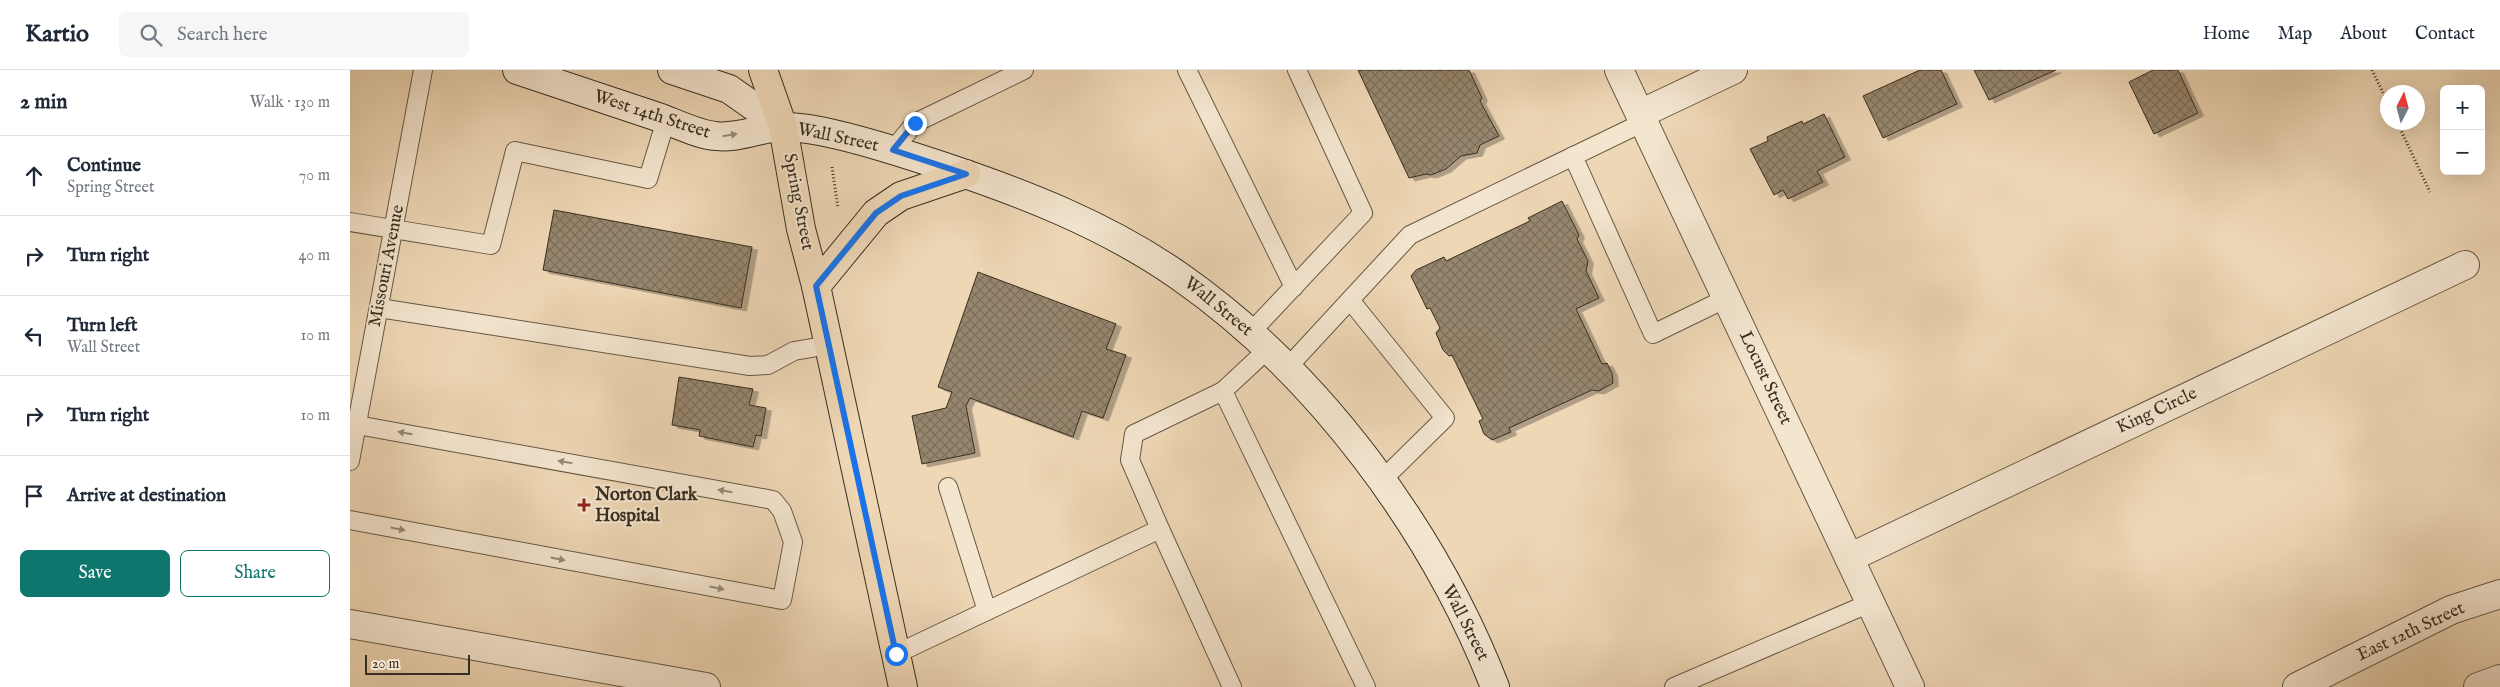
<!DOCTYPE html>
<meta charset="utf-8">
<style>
:root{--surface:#fff;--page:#f6f6f7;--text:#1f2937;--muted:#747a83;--line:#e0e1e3;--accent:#0f766e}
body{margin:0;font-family:"IM FELL English",serif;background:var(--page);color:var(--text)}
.controls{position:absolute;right:15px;top:15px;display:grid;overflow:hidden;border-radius:8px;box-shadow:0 5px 20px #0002}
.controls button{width:45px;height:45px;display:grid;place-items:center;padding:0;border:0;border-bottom:1px solid var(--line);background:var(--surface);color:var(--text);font:25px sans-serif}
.compass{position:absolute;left:2030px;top:15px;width:45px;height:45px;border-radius:50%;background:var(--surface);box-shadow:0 5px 20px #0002;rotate:6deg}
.scale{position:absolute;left:15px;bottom:12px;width:105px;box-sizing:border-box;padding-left:5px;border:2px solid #382e21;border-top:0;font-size:14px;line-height:18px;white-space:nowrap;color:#382e21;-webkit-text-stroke:4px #f4e5cf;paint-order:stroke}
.stop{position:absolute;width:15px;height:15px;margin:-11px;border:4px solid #1a73e8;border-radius:50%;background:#fff}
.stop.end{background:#1a73e8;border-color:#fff;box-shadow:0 1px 5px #0008}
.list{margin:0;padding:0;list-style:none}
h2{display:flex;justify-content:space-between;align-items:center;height:65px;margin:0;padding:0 20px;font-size:21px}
h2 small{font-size:16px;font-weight:400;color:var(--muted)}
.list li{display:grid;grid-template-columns:32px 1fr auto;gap:15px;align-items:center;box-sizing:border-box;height:80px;padding:0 20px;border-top:1px solid var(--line)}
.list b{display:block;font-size:19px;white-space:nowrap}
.list p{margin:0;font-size:16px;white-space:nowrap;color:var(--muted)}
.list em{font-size:16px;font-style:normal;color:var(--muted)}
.actions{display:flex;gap:10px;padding:15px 20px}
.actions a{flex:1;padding:11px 0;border:1px solid var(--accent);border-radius:8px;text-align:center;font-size:18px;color:var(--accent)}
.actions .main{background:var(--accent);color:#fff}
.icon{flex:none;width:28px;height:28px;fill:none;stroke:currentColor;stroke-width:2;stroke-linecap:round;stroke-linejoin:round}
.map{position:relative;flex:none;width:2150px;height:617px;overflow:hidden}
header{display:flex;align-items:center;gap:30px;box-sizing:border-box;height:70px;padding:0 25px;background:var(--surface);border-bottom:1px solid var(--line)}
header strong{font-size:24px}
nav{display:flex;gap:28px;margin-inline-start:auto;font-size:18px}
.search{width:350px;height:45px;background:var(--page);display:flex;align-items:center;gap:12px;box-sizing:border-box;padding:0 18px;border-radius:8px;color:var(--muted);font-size:19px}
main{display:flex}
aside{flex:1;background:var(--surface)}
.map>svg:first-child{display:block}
.building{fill:url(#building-cross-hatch);stroke:#382e21;filter:url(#shadow)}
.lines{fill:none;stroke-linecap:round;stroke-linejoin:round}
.lane-casing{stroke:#665846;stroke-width:20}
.street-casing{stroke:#665846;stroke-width:30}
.secondary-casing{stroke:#382e21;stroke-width:30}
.primary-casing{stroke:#382e21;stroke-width:30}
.path{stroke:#382e21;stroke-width:3;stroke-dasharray:1 2.5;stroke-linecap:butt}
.lane{stroke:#f4e5cf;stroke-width:18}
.street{stroke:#f4e5cf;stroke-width:28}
.secondary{stroke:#f4e5cf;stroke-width:28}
.primary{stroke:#eed7b5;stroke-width:28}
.oneway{fill:#968a78}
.route{stroke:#1a73e8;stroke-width:6}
.poi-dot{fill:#8f2418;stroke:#f4e5cf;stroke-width:2}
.labels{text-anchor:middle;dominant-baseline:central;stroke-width:4;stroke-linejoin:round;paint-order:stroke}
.street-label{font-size:18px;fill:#382e21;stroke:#f4e5cf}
.poi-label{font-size:18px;font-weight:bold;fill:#382e21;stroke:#f4e5cf;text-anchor:start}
</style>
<header>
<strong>Kartio</strong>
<div class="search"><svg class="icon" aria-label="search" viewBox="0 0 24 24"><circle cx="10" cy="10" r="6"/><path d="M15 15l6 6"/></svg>Search here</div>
<nav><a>Home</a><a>Map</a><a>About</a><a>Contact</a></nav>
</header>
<main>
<aside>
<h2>2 min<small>Walk · 130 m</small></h2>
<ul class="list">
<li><svg class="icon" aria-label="ahead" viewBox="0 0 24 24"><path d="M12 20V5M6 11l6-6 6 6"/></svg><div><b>Continue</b><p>Spring Street</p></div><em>70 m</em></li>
<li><svg class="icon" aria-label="right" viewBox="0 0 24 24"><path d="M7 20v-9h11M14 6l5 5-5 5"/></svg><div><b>Turn right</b></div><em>40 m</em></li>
<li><svg class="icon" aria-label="left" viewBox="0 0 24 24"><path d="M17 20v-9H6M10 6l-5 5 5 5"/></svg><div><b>Turn left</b><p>Wall Street</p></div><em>10 m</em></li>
<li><svg class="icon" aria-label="right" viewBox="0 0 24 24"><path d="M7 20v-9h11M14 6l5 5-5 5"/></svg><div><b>Turn right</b></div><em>10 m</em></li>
<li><svg class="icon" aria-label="arrive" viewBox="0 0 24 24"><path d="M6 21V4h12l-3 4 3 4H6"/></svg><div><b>Arrive at destination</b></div></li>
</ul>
<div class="actions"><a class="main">Save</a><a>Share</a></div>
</aside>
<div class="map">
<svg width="2150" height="617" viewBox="0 0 2150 617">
<defs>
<pattern id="building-cross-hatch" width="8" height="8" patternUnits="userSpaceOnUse" patternTransform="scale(1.25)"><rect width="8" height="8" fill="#97866e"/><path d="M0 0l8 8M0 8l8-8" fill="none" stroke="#7c6e5a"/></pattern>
<filter id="shadow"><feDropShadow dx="5.5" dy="3" stdDeviation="0" flood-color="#0004"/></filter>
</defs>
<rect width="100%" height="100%" fill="#eed7b5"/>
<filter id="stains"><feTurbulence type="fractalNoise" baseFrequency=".004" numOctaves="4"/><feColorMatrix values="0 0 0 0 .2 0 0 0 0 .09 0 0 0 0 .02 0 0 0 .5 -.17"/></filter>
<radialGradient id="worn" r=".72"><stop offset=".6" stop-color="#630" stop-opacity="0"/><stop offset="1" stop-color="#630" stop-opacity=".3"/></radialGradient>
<g class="building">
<path d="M1008,0H1119L1132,28L1130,31L1149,66L1130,75L1127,83L1111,86L1096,99L1081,105L1076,104L1059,108Z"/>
<path d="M1570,0H1591L1607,34L1533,68L1513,26Z"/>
<path d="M1624,0H1706L1639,30Z"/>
<path d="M1803,0H1828L1848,43L1804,64L1779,12Z"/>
<path d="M1474,44L1495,87L1467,101L1473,112L1438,129L1433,120L1424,125L1400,79L1418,71L1417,67L1452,51L1453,54Z"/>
<path d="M1212,131L1229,165L1227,169L1238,191L1236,201L1249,228L1226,239L1252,294L1257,293L1262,303L1263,313L1249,321L1242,320L1159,358L1161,362L1142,370L1134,364L1129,351L1133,349L1102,285L1099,286L1093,280L1086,263L1090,258L1080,238L1077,239L1061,206L1066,200L1094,187L1096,191L1180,151L1178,148Z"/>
<path d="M204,140L402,177L391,238L193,200Z"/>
<path d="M628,202L766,254L756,279L776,285L753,348L732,341L723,367L620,328L616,336L625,383L572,394L562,346L596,338L602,322L588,317Z"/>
<path d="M329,307L403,319L399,335L416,338L411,366L406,365L403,377L349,366L350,360L322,355Z"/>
</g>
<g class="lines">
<g class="lane-casing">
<g id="lane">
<path d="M837,0L944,217"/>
<path d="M543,80L565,53L674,0"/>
<path d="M1223,86L1303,264L1377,228"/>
<path d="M0,152L141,175L165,81L298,109L316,50"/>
<path d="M1000,230L1095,348L1031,411"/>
<path d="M29,238L400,296L418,295L444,281L479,275"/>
<path d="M901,262L1013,143L947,0"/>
<path d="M937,298L1060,165L1294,52"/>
<path d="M873,321L918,279"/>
<path d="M0,391L73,0"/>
<path d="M598,417L637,541"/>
<path d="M0,450L432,530L443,472L432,441L423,430L7,355"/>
<path d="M810,459L780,390L784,364L873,321L1016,617"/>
<path d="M546,584L810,459L882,617"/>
<path d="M1324,617L1520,533"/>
</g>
</g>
<g class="street-casing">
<g id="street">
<path d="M1269,0L1560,617"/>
<path d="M1290,44L1383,0"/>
<path d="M1499,488L2115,195"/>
<path d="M0,554L356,617"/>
<path d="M1947,617L2101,540L2150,524"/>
<path d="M2128,617L2150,609"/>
</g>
</g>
<g class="secondary-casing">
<g id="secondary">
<path d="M167,0C214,16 261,31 308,47C325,53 349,65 366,66C388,69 412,57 433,57C451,57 472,61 488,65C522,73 556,84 589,95C673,123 756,155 829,206C968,303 1084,460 1145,617"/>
<path d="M322,0L379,19L433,57"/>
</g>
</g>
<g class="primary-casing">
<g id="primary">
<path d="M413,0L433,57L451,159L466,216L553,617"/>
<path d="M466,216L526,143L551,126L616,104"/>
</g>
</g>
<g class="path">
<path d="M2022,0L2038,33"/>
<path d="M2047,52L2080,122"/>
<path d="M482,97L488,138"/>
</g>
<use href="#lane" class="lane"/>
<use href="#street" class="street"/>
<use href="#secondary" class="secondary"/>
<use href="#primary" class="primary"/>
</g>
<defs><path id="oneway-solid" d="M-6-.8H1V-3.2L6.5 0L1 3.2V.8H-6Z" transform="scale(1.25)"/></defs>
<g class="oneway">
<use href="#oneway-solid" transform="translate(380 65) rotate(-9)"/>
<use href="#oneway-solid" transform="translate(55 363) rotate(-170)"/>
<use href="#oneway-solid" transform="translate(215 392) rotate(-170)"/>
<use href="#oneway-solid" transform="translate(375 421) rotate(-170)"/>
<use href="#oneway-solid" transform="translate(48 459) rotate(11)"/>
<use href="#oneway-solid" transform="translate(208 489) rotate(11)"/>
<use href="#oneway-solid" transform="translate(367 518) rotate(11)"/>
</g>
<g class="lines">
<path class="route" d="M546,584L466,216L526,143L551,126L616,104L543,80L565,53"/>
</g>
<path class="poi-dot" d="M231.5 427.5h5v5h5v5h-5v5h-5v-5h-5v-5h5z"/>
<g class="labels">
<g class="street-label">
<text transform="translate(302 45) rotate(18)">West 14th Street</text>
<text transform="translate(488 68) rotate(12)">Wall Street</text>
<text transform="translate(448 132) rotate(79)">Spring Street</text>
<text transform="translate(37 196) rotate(-79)">Missouri Avenue</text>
<text transform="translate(868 237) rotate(39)">Wall Street</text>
<text transform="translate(1415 308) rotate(65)">Locust Street</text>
<text transform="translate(1807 341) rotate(-25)">King Circle</text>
<text transform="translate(1115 553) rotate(63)">Wall Street</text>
<text transform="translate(2061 562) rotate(-25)">East 12th Street</text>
</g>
<g class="poi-label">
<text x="245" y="425">Norton Clark<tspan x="245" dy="21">Hospital</tspan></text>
</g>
</g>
<rect width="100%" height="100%" filter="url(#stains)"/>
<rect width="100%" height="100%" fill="url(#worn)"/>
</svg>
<div class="controls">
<button>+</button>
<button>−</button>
</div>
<svg class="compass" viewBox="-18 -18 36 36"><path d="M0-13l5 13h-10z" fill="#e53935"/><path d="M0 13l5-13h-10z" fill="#747a83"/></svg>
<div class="scale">20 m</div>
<div class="stop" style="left:546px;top:584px"></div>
<div class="stop end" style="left:565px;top:53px"></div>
</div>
</main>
